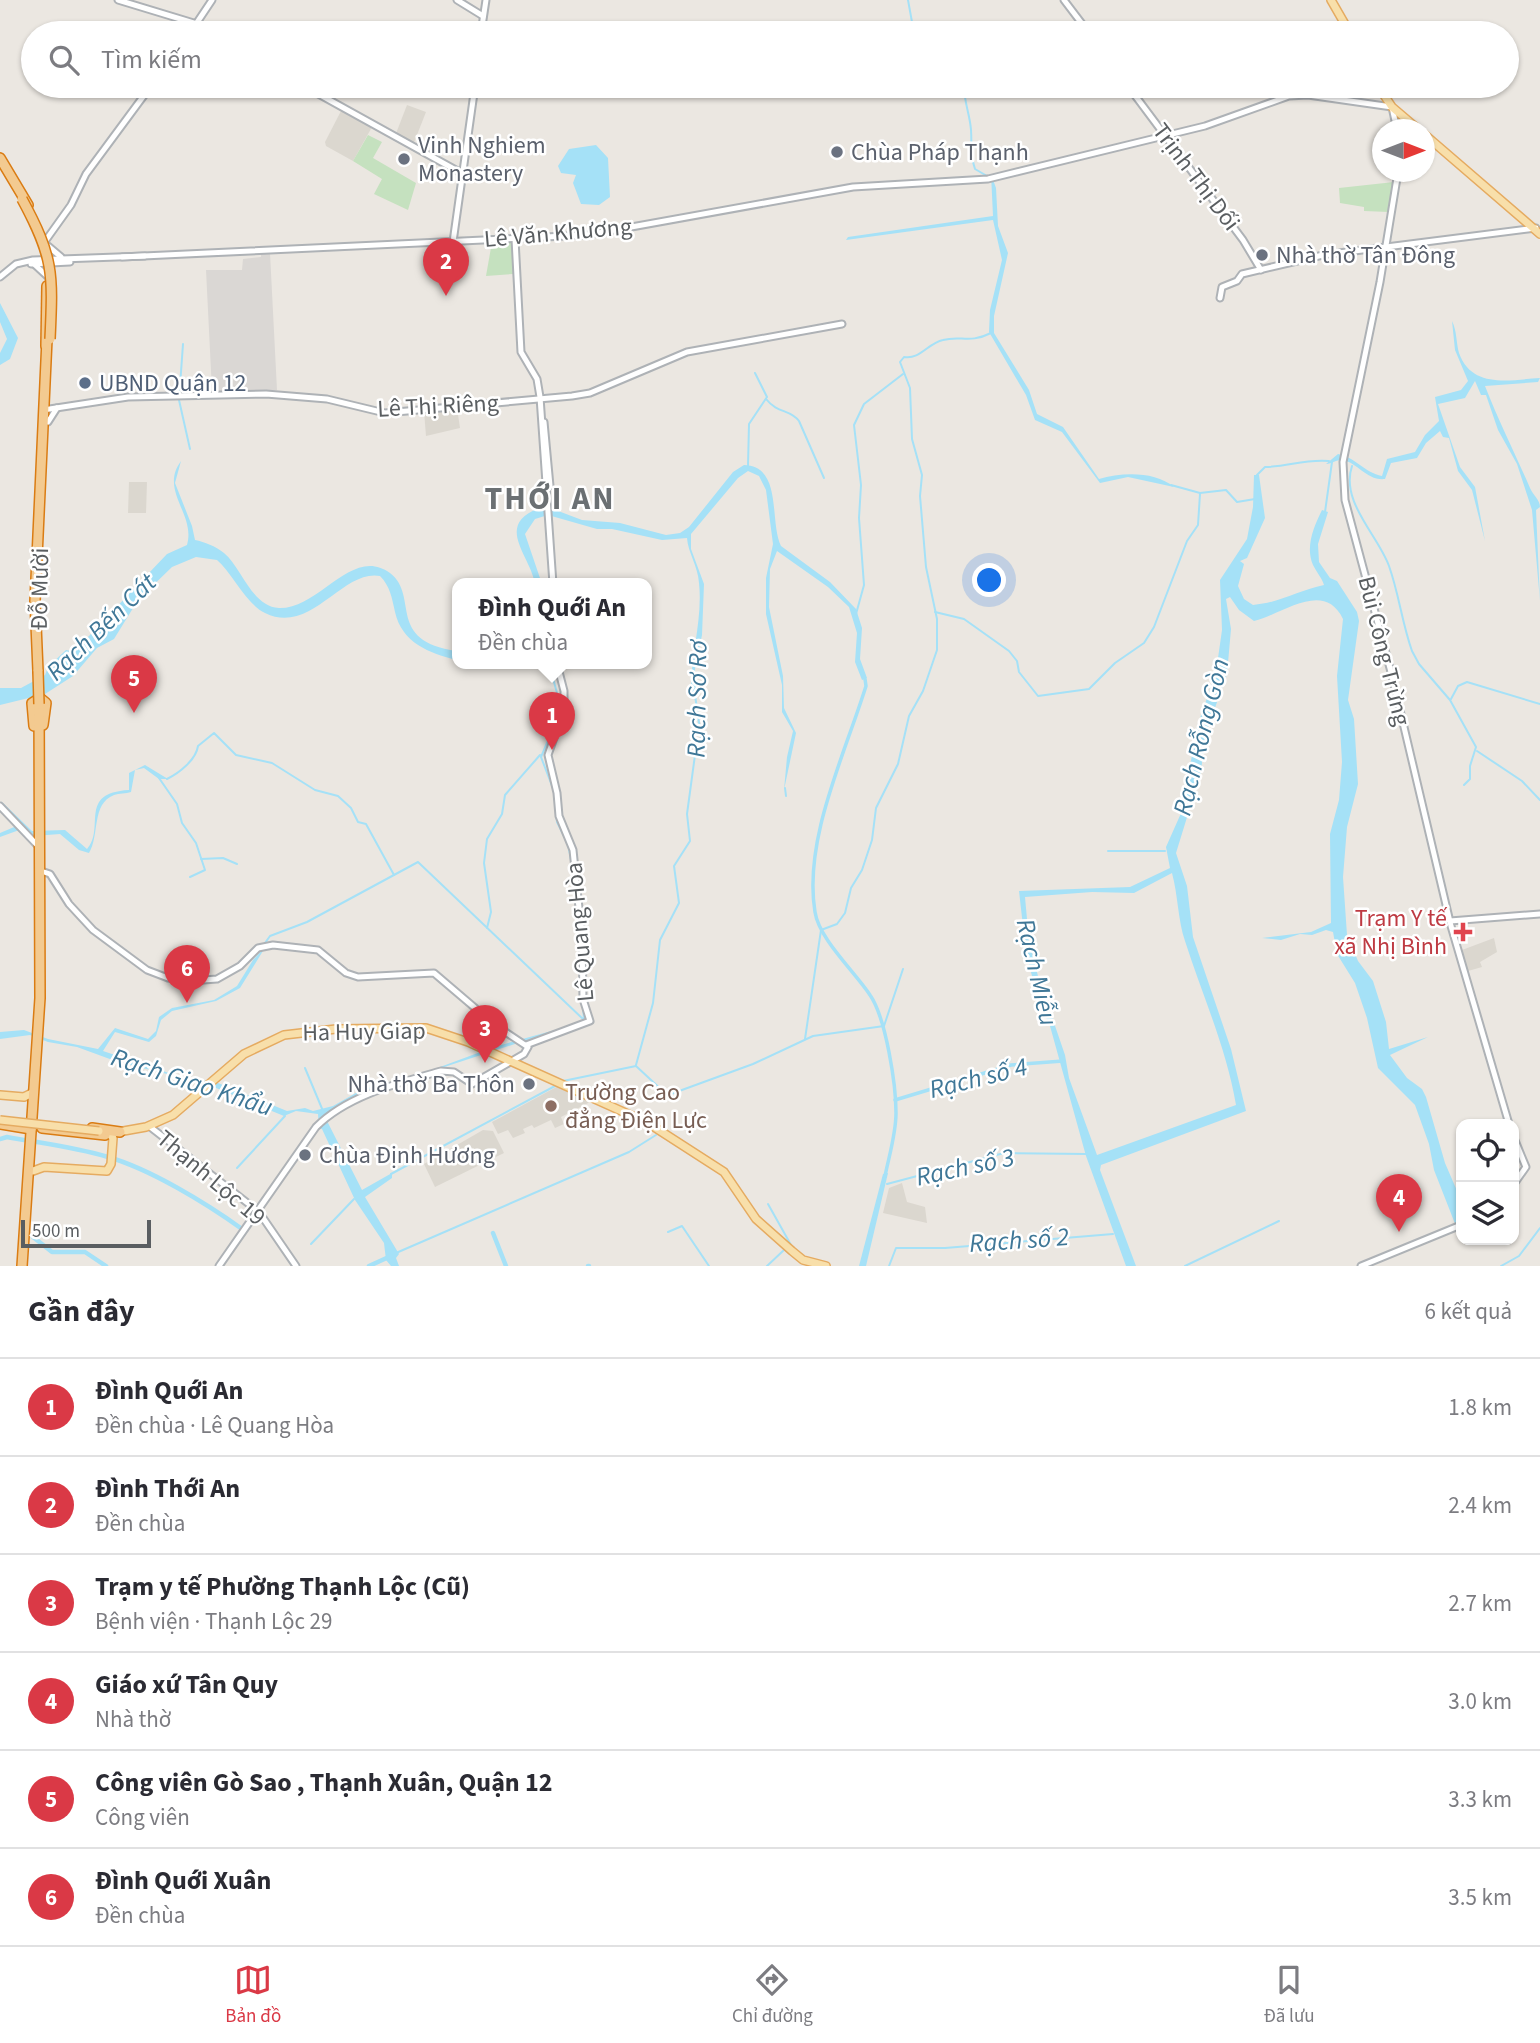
<!DOCTYPE html>
<html lang="vi">
<meta charset="utf-8">
<style>
:root{--surface:#fff;--page:#f7f7f7;--text:#2b2b33;--muted:#7c7c81;--line:#e1e1e2;--accent:#da3946}
body{margin:0;font-family:"Source Sans 3",sans-serif;background:var(--page);color:var(--text)}
.controls{position:absolute;right:21px;bottom:21px;display:grid;overflow:hidden;border-radius:14px;box-shadow:0 2px 5px #0004}
.controls button{width:63px;height:63px;display:grid;place-items:center;padding:0;border:0;border-bottom:2px solid var(--line);background:var(--surface);color:var(--text);font:35px sans-serif}
.compass{position:absolute;left:1372px;top:119px;width:63px;height:63px;border-radius:50%;background:var(--surface);box-shadow:0 2px 5px #0004;rotate:90deg}
.scale{position:absolute;left:21px;bottom:18px;width:130px;box-sizing:border-box;padding-left:7px;border:4px solid #5a5e61;border-top:0;font-size:19px;line-height:24px;white-space:nowrap;color:#5a5e61;-webkit-text-stroke:5px #fff;paint-order:stroke}
.you{position:absolute;left:990px;top:581px;width:24px;height:24px;margin:-18px;border:5px solid #fff;border-radius:50%;background:#1a73e8;box-shadow:0 0 0 10px #1a73e833}
.badge{display:grid;place-items:center;width:46px;height:46px;border-radius:50%;background:var(--accent);color:#fff;font-size:23px;font-weight:700}
.pin{position:absolute;translate:-50% -58px;filter:drop-shadow(0 2px 4px #0008)}
.pin::after{content:'';position:absolute;top:37px;width:24px;height:21px;background:inherit;clip-path:polygon(0 0,100% 0,50% 100%)}
.popup{position:absolute;left:452px;top:578px;width:200px;height:91px;box-sizing:border-box;display:grid;place-content:center;border-radius:14px;background:var(--surface);filter:drop-shadow(0 2px 5px #0005);font-size:23px;white-space:nowrap;color:var(--muted)}
.popup b{font-size:26px;color:var(--text)}
.popup::after{content:'';position:absolute;left:50%;top:100%;margin-left:-14px;border:14px solid transparent;border-top-color:var(--surface)}
.list{margin:0;padding:0;list-style:none}
h2{display:flex;justify-content:space-between;align-items:center;height:91px;margin:0;padding:0 28px;font-size:30px}
h2 small{font-size:23px;font-weight:400;color:var(--muted)}
.list li{display:grid;grid-template-columns:46px 1fr auto;gap:21px;align-items:center;box-sizing:border-box;height:98px;padding:0 28px;border-top:2px solid var(--line)}
.list b{display:block;font-size:26px;white-space:nowrap}
.list p{margin:0;font-size:23px;white-space:nowrap;color:var(--muted)}
.list em{font-size:23px;font-style:normal;color:var(--muted)}
.icon{flex:none;width:38px;height:38px;fill:none;stroke:currentColor;stroke-width:2;stroke-linecap:round;stroke-linejoin:round}
.map{position:relative;flex:none;width:1540px;height:1266px;overflow:hidden}
.search{position:absolute;background:var(--surface);box-shadow:0 2px 5px #0004;left:21px;right:21px;top:21px;height:77px;display:flex;align-items:center;gap:18px;box-sizing:border-box;padding:0 24px;border-radius:38px;color:var(--muted);font-size:26px}
.sheet{height:679px;background:var(--surface)}
nav{display:flex;justify-content:space-around;align-items:center;box-sizing:border-box;height:98px;border-top:2px solid var(--line);background:var(--surface);font-size:19px;color:var(--muted)}
nav a{display:grid;justify-items:center;gap:4px}
nav .on{color:var(--accent)}
.map>svg:first-child{display:block}
.industrial{fill:#dad7d4}
.education{fill:#dbd7cf}
.green{fill:#c5e1bf}
.water{fill:#a5e1f7;fill-rule:evenodd}
.lines{fill:none;stroke-linecap:round;stroke-linejoin:round}
.stream{stroke:#a5e1f7;stroke-width:2}
.canal{stroke:#a5e1f7;stroke-width:3.5}
.river{stroke:#a5e1f7;stroke-width:4.5}
.secondary-casing{stroke:#aeb2b6;stroke-width:9}
.primary-casing{stroke:#e5ab61;stroke-width:10}
.highway-casing{stroke:#da7c13;stroke-width:12}
.secondary{stroke:#fff;stroke-width:5}
.primary{stroke:#f8dfaa;stroke-width:7}
.highway{stroke:#f3ca90;stroke-width:9}
.primary-bridge-casing{stroke:#e5ab61;stroke-width:10;stroke-linecap:butt}
.highway-bridge-casing{stroke:#da7c13;stroke-width:12;stroke-linecap:butt}
.primary-bridge{stroke:#f8dfaa;stroke-width:7}
.highway-bridge{stroke:#f3ca90;stroke-width:9}
.worship-dot{fill:#6b7280;stroke:#fff;stroke-width:2.5}
.service-dot{fill:#5c6f8a;stroke:#fff;stroke-width:2.5}
.health-dot{fill:#e0444e;stroke:#fff;stroke-width:2.5}
.education-dot{fill:#8d6e63;stroke:#fff;stroke-width:2.5}
.labels{text-anchor:middle;dominant-baseline:central;stroke-width:5;stroke-linejoin:round;paint-order:stroke}
.worship-label{font-size:24px;fill:#5b616d;stroke:#fff;text-anchor:start}
.street-label{font-size:24px;fill:#5a5e61;stroke:#fff}
.service-label{font-size:24px;fill:#4e5e75;stroke:#fff;text-anchor:start}
.health-label{font-size:24px;fill:#be3a42;stroke:#fff;text-anchor:end}
.education-label{font-size:24px;fill:#785e54;stroke:#fff;text-anchor:start}
.water-label{font-size:26px;font-style:italic;fill:#3f7797;stroke:#fff}
.district-label{font-size:32px;font-weight:bold;letter-spacing:2px;fill:#6b7073;stroke:#fff}
</style>
<div class="map">
<svg width="1540" height="1266" viewBox="0 0 1540 1266">
<rect width="100%" height="100%" fill="#ebe7e1"/>
<path class="industrial" d="M261,253H270L277,390L212,391L206,270H242L243,259L261,257Z"/>
<g class="education">
<path d="M407,105L426,112L413,145L395,136Z"/>
<path d="M341,111L372,127L353,161L326,146L325,142Z"/>
<path d="M457,408L460,428L426,436L424,411Z"/>
<path d="M129,482H147L146,513H128Z"/>
<path d="M1494,938L1497,952L1480,962L1482,967L1468,971L1462,950Z"/>
<path d="M560,1085L592,1101L561,1117L564,1124L555,1128L551,1120L534,1128L532,1125L523,1129L525,1133L513,1138L508,1130L498,1134L492,1122Z"/>
<path d="M483,1130L493,1131L504,1153L435,1187L424,1164Z"/>
<path d="M902,1183L907,1202L925,1207L927,1223L883,1213L889,1188Z"/>
</g>
<g class="green">
<path d="M368,135L382,142L373,158L416,183L408,210L374,194L382,179L353,161Z"/>
<path d="M1394,182L1389,212L1364,211V207L1340,203L1339,188Z"/>
<path d="M512,241L513,274L486,276L492,242Z"/>
</g>
<g class="water">
<path d="M596,145L608,158L610,197L599,205L581,204L573,183L576,175L561,173L558,166L569,149Z"/>
<path d="M991,174L996,188L998,226L1008,253L994,316V333L1029,390L1037,414L1063,427L1099,479C1122,472 1155,471 1174,487L1128,477L1100,483L1062,432L1035,420L1026,395L989,332L990,310L1002,260L993,220L846,240L848,237L993,216Z"/>
<path d="M0,303L18,338L10,359L0,365V353L7,339L0,322Z"/>
<path d="M1452,321C1457,331 1456,342 1459,353C1472,389 1509,380 1540,378L1538,382L1485,386C1499,422 1515,453 1530,488C1533,495 1540,500 1540,507L1536,510L1540,601L1532,510L1517,464L1498,430L1486,395H1481L1475,381L1465,398L1438,404L1460,467L1475,487L1485,541L1472,490L1458,471L1449,438L1443,437L1440,431L1426,443L1417,458L1391,463L1385,479C1367,481 1358,463 1343,460C1337,459 1333,464 1326,464L1338,454C1355,457 1365,473 1382,476L1387,459L1415,452L1425,435L1439,421L1435,397L1461,390L1468,381L1455,350Z"/>
<path d="M181,461L175,483L192,526L195,540C205,542 215,546 224,553C242,568 252,607 279,608C320,609 352,545 390,573C420,596 385,641 457,651V660C429,653 402,643 395,612C392,598 390,586 380,576C342,569 311,636 265,613C246,604 233,574 217,560L196,557L172,567L138,600L114,639L97,648L73,676L45,694L0,705V688H21L45,675L48,667L66,650L71,651L89,636L167,554L187,545C196,514 159,491 181,461Z"/>
<path d="M744,465C783,466 769,522 781,546L830,582L856,609L862,628L860,659L867,678L862,680L855,662L857,633L849,607L828,587L777,551L770,569L769,607L783,676L784,708L796,733L784,790L787,757L793,731L782,712V685L766,614V578L773,544L766,490L759,476L748,471L738,478L691,534V549L704,584L702,635L695,669L696,694L691,693C690,656 703,620 699,583C698,566 688,553 687,538L662,540L612,529H597L548,515L535,519L525,534L542,584H535C530,554 491,523 545,506L582,520L620,523L666,535L680,533L689,527L733,472Z"/>
<path d="M1254,475H1259L1265,518L1247,558L1240,561L1244,564L1238,586L1244,599L1253,605C1279,603 1299,590 1324,585C1322,578 1317,573 1313,565C1305,547 1314,526 1322,510L1328,512L1318,544L1319,562L1330,578L1337,581L1357,612L1359,621L1348,700L1354,719L1358,784L1347,827L1343,877L1347,935L1358,961L1373,981L1386,1022L1389,1049L1428,1037L1390,1055L1407,1078L1422,1089L1426,1097L1445,1163L1461,1200V1239L1434,1170L1429,1144L1415,1105L1378,1068L1367,1018L1355,983L1337,954L1333,932L1326,930L1312,935L1300,934L1281,940L1262,938L1311,932L1331,923L1330,834L1339,800L1342,762L1337,676L1343,619C1324,580 1285,613 1254,621L1239,610L1230,597L1226,599L1231,629L1227,674L1205,736L1201,772L1176,853L1187,886L1193,937L1231,1049L1246,1111L1101,1165L1100,1170L1136,1266H1126L1086,1156L1050,1026L1039,1003L1026,953L1019,891L1130,887L1170,868L1166,847L1182,811L1197,727L1216,672L1222,630L1220,580L1247,539L1253,507ZM1172,873C1178,895 1178,921 1185,941C1202,994 1227,1050 1236,1105L1097,1155L1069,1078L1065,1055L1038,976L1029,941L1025,897L1092,892L1134,893Z"/>
<path d="M145,765L168,779H159L144,768L135,770L131,792C126,794 119,793 114,795C91,804 100,835 89,853L79,850L60,834L34,836L22,829L0,837V833L19,825L1,801L32,831L65,830L87,849C106,828 77,793 129,790V773Z"/>
<path d="M266,946L240,988L216,1001L172,1011L161,1020L156,1036L149,1042L115,1032L103,1051L175,1075L218,1083L287,1111L305,1108L313,1111L333,1106L363,1089L413,1077L494,1047L573,1025L368,1092L326,1119L362,1190L392,1173V1178L365,1197L399,1254L396,1258L399,1266H391L386,1260L384,1243L355,1200L322,1129L319,1128L279,1182L319,1128L318,1114L296,1111L284,1116L204,1083L118,1062L77,1047L48,1042L30,1035L0,1039V1032L24,1030L48,1039L98,1049L115,1028L148,1039L156,1031L159,1017L172,1008L214,1000L237,986L253,960Z"/>
<path d="M888,1173L866,1266H859L883,1174Z"/>
</g>
<g class="lines">
<g class="stream">
<path d="M908,0L914,33"/>
<path d="M964,86C964,102 970,115 971,130C972,145 970,155 975,169L987,176"/>
<path d="M183,344L179,400L190,449"/>
<path d="M766,399C778,414 790,409 799,421L824,478"/>
<path d="M748,466L749,424L767,397L755,373"/>
<path d="M1352,466C1340,502 1378,535 1389,566C1399,594 1402,623 1412,651L1419,664L1450,700L1476,747L1470,766V779L1464,785"/>
<path d="M1257,475L1265,467C1289,467 1302,459 1329,461"/>
<path d="M1171,485L1200,493L1226,490L1237,502L1255,499"/>
<path d="M1325,512L1332,462"/>
<path d="M935,612L964,619L1009,651L1017,661L1019,672L1038,696L1089,689L1115,663L1144,643L1154,627L1187,541L1198,525L1200,494"/>
<path d="M856,614L864,585L859,518L861,485L854,425L864,404L903,374"/>
<path d="M549,664L557,693L556,722L541,757L554,791L557,822L568,844L572,865"/>
<path d="M1451,699L1458,686L1467,682L1540,704"/>
<path d="M1477,751L1522,781L1540,800"/>
<path d="M159,778L177,804L182,823L196,843L205,870L190,877"/>
<path d="M167,779C179,773 196,760 198,746L214,733L236,755L272,763L315,790L338,796L351,808L358,822L366,824L394,875"/>
<path d="M785,788L786,796"/>
<path d="M1108,851H1165"/>
<path d="M201,859L223,858L237,864"/>
<path d="M578,923L579,939"/>
<path d="M487,928L491,912L484,863L487,839L502,814L505,795L540,755"/>
<path d="M265,943L270,936L307,922L418,862L584,1020"/>
<path d="M583,1007L584,1019"/>
<path d="M805,1039L821,930L837,924L845,913L851,888L862,870L872,840L876,808L898,764L909,716L923,691L937,650V619L926,567L920,496L922,475L912,439L910,388L900,362L904,357C920,360 928,343 943,340C961,335 969,344 991,333"/>
<path d="M636,1065L653,1003L660,940L679,903L674,866L690,841L687,814L695,755L701,737L695,695"/>
<path d="M305,1068L323,1111"/>
<path d="M563,1081L636,1066L665,1093L671,1094L753,1064L813,1036L884,1026L903,969"/>
<path d="M237,1168L285,1116"/>
<path d="M391,1174L555,1086"/>
<path d="M887,1184L1004,1153L1087,1154"/>
<path d="M768,1204L791,1245L789,1247"/>
<path d="M668,1232L682,1226L709,1266"/>
<path d="M311,1244L354,1199"/>
<path d="M396,1253L629,1152L656,1135"/>
<path d="M767,1266L784,1250"/>
<path d="M889,1266L896,1248H945L1113,1234"/>
<path d="M1185,1266L1279,1221"/>
<path d="M1501,1266L1519,1256L1540,1228"/>
</g>
<g class="canal">
<path d="M865,679L866,686C845,754 803,840 815,912C819,939 855,972 870,995C886,1018 896,1085 896,1113C896,1134 889,1156 885,1176"/>
<path d="M895,1100L1011,1065L1063,1061"/>
</g>
<g class="river">
<path d="M0,1139L7,1137C40,1143 75,1147 108,1157C150,1169 206,1203 242,1229"/>
<path d="M493,1233L506,1266"/>
<path d="M33,1237L52,1252H85L106,1266"/>
<path d="M369,1266L391,1256"/>
<path d="M588,1266H589"/>
</g>
<g class="secondary-casing">
<g id="secondary">
<path d="M118,0L197,24L215,33"/>
<path d="M457,0L483,16"/>
<path d="M1064,0L1089,33"/>
<path d="M190,33L212,0"/>
<path d="M481,33L486,0"/>
<path d="M304,86L463,174"/>
<path d="M1128,86L1243,240L1261,270"/>
<path d="M1392,107L1397,130"/>
<path d="M1398,172L1380,282L1343,462L1345,500L1391,672L1451,926L1509,1124"/>
<path d="M515,239L521,352L537,379L540,397L553,584"/>
<path d="M46,240L71,205L86,174L151,86"/>
<path d="M453,242L475,86"/>
<path d="M48,246L61,257"/>
<path d="M122,257L587,235L853,187L988,179L1205,126L1289,96L1308,95L1392,107"/>
<path d="M31,264L70,262"/>
<path d="M34,264L47,276"/>
<path d="M0,277L16,264L33,260L145,256"/>
<path d="M1220,298L1222,287L1237,281L1242,274L1323,255L1536,228"/>
<path d="M43,410L128,397L266,394L327,399L385,413L572,396L590,393L687,352L842,324"/>
<path d="M48,422L57,408"/>
<path d="M544,422L550,486"/>
<path d="M0,806L39,847"/>
<path d="M44,872L50,874L69,904L93,930L147,970L168,978L190,981L217,979L240,966L258,948L273,945L318,950L346,973L358,977L434,973L495,1025L528,1047L524,1054L472,1084L454,1072L441,1071C399,1083 348,1095 316,1127L219,1266"/>
<path d="M1450,921L1540,914"/>
<path d="M526,1045L590,1021L583,999L582,937L573,850L559,816L557,793L548,755L564,709V691L557,664"/>
<path d="M149,1126L259,1212L296,1266"/>
<path d="M1514,1138L1526,1167L1514,1184"/>
<path d="M1361,1266L1461,1225"/>
</g>
</g>
<g class="primary-casing">
<g id="primary">
<path d="M1331,0L1350,33"/>
<path d="M1378,86L1392,107L1419,130"/>
<path d="M1424,134L1540,234"/>
<path d="M0,1095L24,1097L34,1092"/>
<path d="M118,1132L146,1127L173,1115L244,1054L284,1035L336,1029L426,1028L468,1042L648,1123L724,1172L756,1219L792,1251L803,1260L826,1266"/>
<path d="M33,1171L44,1167L107,1171L111,1164L113,1138L108,1132"/>
</g>
</g>
<g class="highway-casing">
<g id="highway">
<path d="M0,158L28,205"/>
<path d="M46,346L47,286"/>
<path d="M38,671L35,601L47,339"/>
<path d="M34,726L32,703L40,698L46,703L43,725"/>
<path d="M0,1124L31,1129"/>
<path d="M42,1128L105,1135"/>
<path d="M92,1128L120,1132"/>
<path d="M22,1266L40,998L39,704"/>
</g>
</g>
<use href="#secondary" class="secondary"/>
<use href="#primary" class="primary"/>
<use href="#highway" class="highway"/>
<g class="primary-bridge-casing">
<path id="primary-bridge" d="M0,1120L99,1131"/>
</g>
<g class="highway-bridge-casing">
<g id="highway-bridge">
<path d="M22,199C54,258 53,273 50,339"/>
<path d="M38,671L39,704"/>
</g>
</g>
<use href="#primary-bridge" class="primary-bridge"/>
<use href="#highway-bridge" class="highway-bridge"/>
</g>
<g class="worship-dot">
<circle cx="837" cy="152" r="7"/>
<circle cx="404" cy="159" r="7"/>
<circle cx="1262" cy="255" r="7"/>
<circle cx="529" cy="1084" r="7"/>
<circle cx="305" cy="1155" r="7"/>
</g>
<circle class="service-dot" cx="85" cy="383" r="7"/>
<path class="health-dot" d="M1459.5 921.5h7v7h7v7h-7v7h-7v-7h-7v-7h7z"/>
<circle class="education-dot" cx="551" cy="1106" r="7"/>
<g class="labels">
<g class="worship-label">
<text x="418" y="145">Vinh Nghiem<tspan x="418" dy="28">Monastery</tspan></text>
<text x="851" y="152">Chùa Pháp Thạnh</text>
<text x="1276" y="255">Nhà thờ Tân Đông</text>
<text x="515" y="1084" text-anchor="end">Nhà thờ Ba Thôn</text>
<text x="319" y="1155">Chùa Định Hương</text>
</g>
<g class="street-label">
<text transform="translate(1196 177) rotate(53)">Trịnh Thị Dối</text>
<text transform="translate(558 233) rotate(-5)">Lê Văn Khương</text>
<text transform="translate(438 406) rotate(-3)">Lê Thị Riêng</text>
<text transform="translate(40 589) rotate(-89)">Đỗ Mười</text>
<text transform="translate(1384 651) rotate(76)">Bùi Công Trừng</text>
<text transform="translate(580 932) rotate(-95)">Lê Quang Hòa</text>
<text transform="translate(364 1032) rotate(-1)">Ha Huy Giap</text>
<text transform="translate(211 1178) rotate(40)">Thạnh Lộc 19</text>
</g>
<g class="service-label">
<text x="99" y="383">UBND Quận 12</text>
</g>
<g class="health-label">
<text x="1447" y="918">Trạm Y tế<tspan x="1447" dy="28">xã Nhị Bình</tspan></text>
</g>
<g class="education-label">
<text x="565" y="1092">Trường Cao<tspan x="565" dy="28">đẳng Điện Lực</tspan></text>
</g>
<g class="water-label">
<text transform="translate(101 627) rotate(-44)">Rạch Bến Cát</text>
<text transform="translate(697 699) rotate(-89)">Rạch Sơ Rơ</text>
<text transform="translate(1201 737) rotate(-76)">Rạch Rỗng Gòn</text>
<text transform="translate(1037 972) rotate(77)">Rạch Miễu</text>
<text transform="translate(978 1078) rotate(-14)">Rạch số 4</text>
<text transform="translate(192 1082) rotate(18)">Rạch Giao Khẩu</text>
<text transform="translate(965 1167) rotate(-12)">Rạch số 3</text>
<text transform="translate(1019 1240) rotate(-4)">Rạch số 2</text>
</g>
<g class="district-label">
<text x="550" y="499">THỚI AN</text>
</g>
</g>
</svg>
<div class="controls">
<button><svg class="icon" aria-label="locate" viewBox="0 0 24 24"><circle cx="12" cy="12" r="6"/><path d="M12 2v4M12 18v4M2 12h4M18 12h4"/></svg></button>
<button><svg class="icon" aria-label="layers" viewBox="0 0 24 24"><path d="M12 4l9 5-9 5-9-5zM3 14l9 5 9-5"/></svg></button>
</div>
<svg class="compass" viewBox="-18 -18 36 36"><path d="M0-13l5 13h-10z" fill="#e53935"/><path d="M0 13l5-13h-10z" fill="#7c7c81"/></svg>
<div class="scale">500 m</div>
<div class="you"></div>
<div class="pin badge" style="left:552px;top:750px">1</div>
<div class="popup"><b>Đình Quới An</b>Đền chùa</div>
<div class="pin badge" style="left:446px;top:296px">2</div>
<div class="pin badge" style="left:485px;top:1063px">3</div>
<div class="pin badge" style="left:1399px;top:1232px">4</div>
<div class="pin badge" style="left:134px;top:713px">5</div>
<div class="pin badge" style="left:187px;top:1003px">6</div>
<div class="search"><svg class="icon" aria-label="search" viewBox="0 0 24 24"><circle cx="10" cy="10" r="6"/><path d="M15 15l6 6"/></svg>Tìm kiếm</div>
</div>
<section class="sheet">
<h2>Gần đây<small>6 kết quả</small></h2>
<ul class="list">
<li><span class="badge">1</span><div><b>Đình Quới An</b><p>Đền chùa · Lê Quang Hòa</p></div><em>1.8 km</em></li>
<li><span class="badge">2</span><div><b>Đình Thới An</b><p>Đền chùa</p></div><em>2.4 km</em></li>
<li><span class="badge">3</span><div><b>Trạm y tế Phường Thạnh Lộc (Cũ)</b><p>Bệnh viện · Thạnh Lộc 29</p></div><em>2.7 km</em></li>
<li><span class="badge">4</span><div><b>Giáo xứ Tân Quy</b><p>Nhà thờ</p></div><em>3.0 km</em></li>
<li><span class="badge">5</span><div><b>Công viên Gò Sao , Thạnh Xuân, Quận 12</b><p>Công viên</p></div><em>3.3 km</em></li>
<li><span class="badge">6</span><div><b>Đình Quới Xuân</b><p>Đền chùa</p></div><em>3.5 km</em></li>
</ul>
</section>
<nav>
<a class="on"><svg class="icon" aria-label="map" viewBox="0 0 24 24"><path d="M3 6l6-2 6 2 6-2v14l-6 2-6-2-6 2zM9 4v14M15 6v14"/></svg>Bản đồ</a>
<a><svg class="icon" aria-label="directions" viewBox="0 0 24 24"><path d="M12 3l9 9-9 9-9-9zM9 14v-3h6M13 9l2 2-2 2"/></svg>Chỉ đường</a>
<a><svg class="icon" aria-label="saved" viewBox="0 0 24 24"><path d="M7 4h10v16l-5-4-5 4z"/></svg>Đã lưu</a>
</nav>
